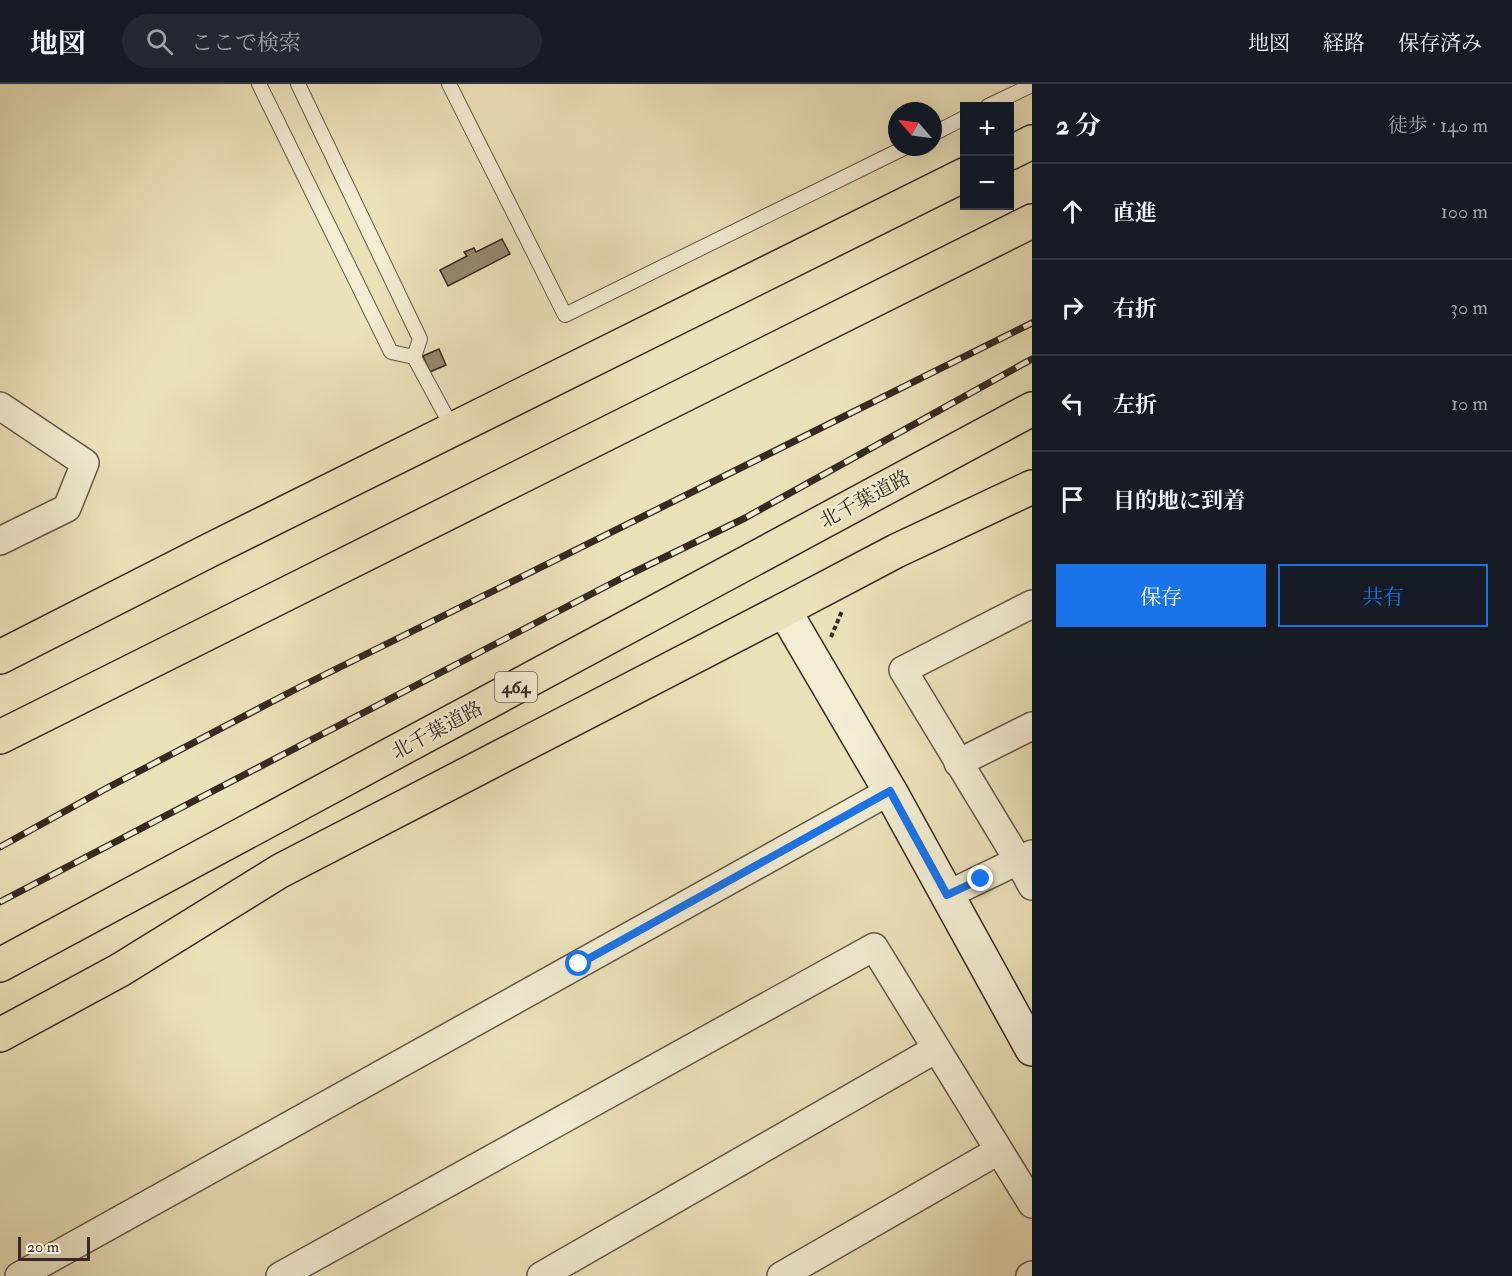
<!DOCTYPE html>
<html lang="ja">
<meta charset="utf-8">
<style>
:root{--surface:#171b24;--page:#242831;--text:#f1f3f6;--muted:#9ea1a6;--line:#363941;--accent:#1a73e8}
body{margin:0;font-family:"IM FELL Double Pica","Noto Serif JP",serif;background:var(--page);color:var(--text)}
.controls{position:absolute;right:18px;top:18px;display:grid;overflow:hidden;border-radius:0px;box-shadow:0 6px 24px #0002}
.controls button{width:54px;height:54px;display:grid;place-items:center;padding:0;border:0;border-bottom:2px solid var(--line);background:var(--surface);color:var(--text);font:30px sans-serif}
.compass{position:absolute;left:888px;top:18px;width:54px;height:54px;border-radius:50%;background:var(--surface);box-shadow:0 6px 24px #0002;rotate:298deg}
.scale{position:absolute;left:18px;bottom:15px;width:72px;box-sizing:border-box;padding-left:6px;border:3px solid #352921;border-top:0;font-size:16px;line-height:21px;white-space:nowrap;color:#352921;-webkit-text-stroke:4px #f2ecd2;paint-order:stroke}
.stop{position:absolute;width:18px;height:18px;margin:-14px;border:4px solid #1a73e8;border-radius:50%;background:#fff}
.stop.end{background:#1a73e8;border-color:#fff;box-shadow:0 2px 6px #0008}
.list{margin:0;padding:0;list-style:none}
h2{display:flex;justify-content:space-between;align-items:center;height:78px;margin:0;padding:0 24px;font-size:26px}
h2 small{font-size:20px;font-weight:400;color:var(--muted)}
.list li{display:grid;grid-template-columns:39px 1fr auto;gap:18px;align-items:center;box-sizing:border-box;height:96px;padding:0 24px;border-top:2px solid var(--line)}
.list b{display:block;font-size:22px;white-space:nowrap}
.list em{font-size:20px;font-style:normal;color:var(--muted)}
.actions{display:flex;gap:12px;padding:18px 24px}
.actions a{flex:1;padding:14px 0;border:2px solid var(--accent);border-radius:0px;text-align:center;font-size:21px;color:var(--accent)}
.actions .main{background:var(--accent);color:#fff}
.icon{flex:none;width:33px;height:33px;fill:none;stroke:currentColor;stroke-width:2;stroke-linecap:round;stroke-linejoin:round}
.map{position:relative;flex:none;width:1032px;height:1192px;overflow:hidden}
header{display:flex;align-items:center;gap:36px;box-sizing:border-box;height:84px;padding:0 30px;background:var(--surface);border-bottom:2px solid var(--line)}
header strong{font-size:28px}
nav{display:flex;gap:33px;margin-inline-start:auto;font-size:21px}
.search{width:420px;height:54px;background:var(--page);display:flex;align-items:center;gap:15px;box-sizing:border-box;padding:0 21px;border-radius:33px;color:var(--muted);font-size:22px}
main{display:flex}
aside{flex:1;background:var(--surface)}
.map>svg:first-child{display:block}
.building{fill:#948970;stroke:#352921;stroke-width:1.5}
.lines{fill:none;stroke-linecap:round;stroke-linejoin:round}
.lane-casing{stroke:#625747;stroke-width:16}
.street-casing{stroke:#625747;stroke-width:30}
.secondary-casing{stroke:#352921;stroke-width:36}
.highway-casing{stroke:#352921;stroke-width:36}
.path{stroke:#352921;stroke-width:4;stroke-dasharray:4.5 3;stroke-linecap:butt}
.lane{stroke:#f2ecd2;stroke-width:14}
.street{stroke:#f2ecd2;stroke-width:27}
.secondary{stroke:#f2ecd2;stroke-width:33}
.highway{stroke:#ebe1b9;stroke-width:33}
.rail-casing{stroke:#352921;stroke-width:7}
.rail{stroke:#f2ecd2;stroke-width:4.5;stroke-dasharray:14;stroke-linecap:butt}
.route{stroke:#1a73e8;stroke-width:8}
.labels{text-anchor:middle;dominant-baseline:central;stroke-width:4.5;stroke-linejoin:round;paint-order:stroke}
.shield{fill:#f2ecd2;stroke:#6e6456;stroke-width:1.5}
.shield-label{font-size:18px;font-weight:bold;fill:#352921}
.street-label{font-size:20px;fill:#352921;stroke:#f2ecd2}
</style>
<header>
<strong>地図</strong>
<div class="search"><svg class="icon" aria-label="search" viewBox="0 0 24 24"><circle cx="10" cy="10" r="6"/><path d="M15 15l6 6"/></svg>ここで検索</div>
<nav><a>地図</a><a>経路</a><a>保存済み</a></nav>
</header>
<main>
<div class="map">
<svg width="1032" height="1192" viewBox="0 0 1032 1192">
<rect width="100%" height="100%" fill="#ebe1b9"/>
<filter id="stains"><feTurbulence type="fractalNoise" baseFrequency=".00333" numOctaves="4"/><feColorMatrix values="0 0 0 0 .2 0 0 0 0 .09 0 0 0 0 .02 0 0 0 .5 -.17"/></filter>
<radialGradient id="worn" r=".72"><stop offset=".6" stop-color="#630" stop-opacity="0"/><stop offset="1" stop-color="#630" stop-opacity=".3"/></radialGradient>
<g class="building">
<path d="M502,155L510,170L448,202L440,186L467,172L464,168L474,164L476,168Z"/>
<path d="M439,265L446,281L430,288L423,272Z"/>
</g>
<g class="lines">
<g class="lane-casing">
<g id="lane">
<path d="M259,0L391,268L414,273L420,255L298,0"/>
<path d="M449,0L565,231L906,63"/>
<path d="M988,22L1032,1"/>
<path d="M933,50L964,34"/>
<path d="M414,273L453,345"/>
</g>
</g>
<g class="street-casing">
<g id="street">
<path d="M0,322L85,379L67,424L0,457"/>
<path d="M1032,520L903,586L1018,776L1032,802"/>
<path d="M958,679L1032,642"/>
<path d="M947,811L1032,770"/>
<path d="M19,1192L890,707"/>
<path d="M280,1192L874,863L1032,1120"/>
<path d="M541,1192L936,965"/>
<path d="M781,1192L998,1067"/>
<path d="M1030,1192L1032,1191"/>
</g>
</g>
<g class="secondary-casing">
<path id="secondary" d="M784,526L890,707L1032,965"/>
</g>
<g class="highway-casing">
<g id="highway">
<path d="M1010,69L1032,58"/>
<path d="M0,573L212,465L964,91"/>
<path d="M0,653L1032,137"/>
<path d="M0,881L1032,325"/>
<path d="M0,951L120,886L280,787L784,526L896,467L1032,403"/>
</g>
</g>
<path class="path" d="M831,553L842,527"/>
<use href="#lane" class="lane"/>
<use href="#street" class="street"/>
<use href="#secondary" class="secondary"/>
<use href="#highway" class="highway"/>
<g class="rail-casing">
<g id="rail">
<path d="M0,763L107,704L300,603L1032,239"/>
<path d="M0,818L624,493L745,434L1032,275"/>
</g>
</g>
<use href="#rail" class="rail"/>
</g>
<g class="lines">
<path class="route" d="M579,880L890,707L947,811L981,795"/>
</g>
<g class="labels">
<rect class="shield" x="495" y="588" width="42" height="30" rx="4.5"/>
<g class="shield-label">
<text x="516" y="603">464</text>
</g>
<g class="street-label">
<text transform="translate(865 415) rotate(-28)">北千葉道路</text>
<text transform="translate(437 646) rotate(-28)">北千葉道路</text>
</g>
</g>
<rect width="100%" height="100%" filter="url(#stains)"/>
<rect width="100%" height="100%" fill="url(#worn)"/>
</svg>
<div class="controls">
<button>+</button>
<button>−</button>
</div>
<svg class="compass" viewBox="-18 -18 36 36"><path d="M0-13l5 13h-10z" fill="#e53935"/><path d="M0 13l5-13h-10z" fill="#9ea1a6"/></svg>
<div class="scale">20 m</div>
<div class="stop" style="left:579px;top:880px"></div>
<div class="stop end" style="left:981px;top:795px"></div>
</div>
<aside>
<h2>2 分<small>徒歩 · 140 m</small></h2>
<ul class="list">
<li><svg class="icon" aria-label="ahead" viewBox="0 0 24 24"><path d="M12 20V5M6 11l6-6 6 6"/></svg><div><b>直進</b></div><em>100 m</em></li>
<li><svg class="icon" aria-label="right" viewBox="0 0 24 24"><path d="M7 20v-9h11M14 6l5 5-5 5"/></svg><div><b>右折</b></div><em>30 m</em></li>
<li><svg class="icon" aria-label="left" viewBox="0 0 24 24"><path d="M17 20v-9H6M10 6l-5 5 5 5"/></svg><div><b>左折</b></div><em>10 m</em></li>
<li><svg class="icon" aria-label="arrive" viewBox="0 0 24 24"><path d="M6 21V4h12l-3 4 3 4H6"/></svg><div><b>目的地に到着</b></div></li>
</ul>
<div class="actions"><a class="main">保存</a><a>共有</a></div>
</aside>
</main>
